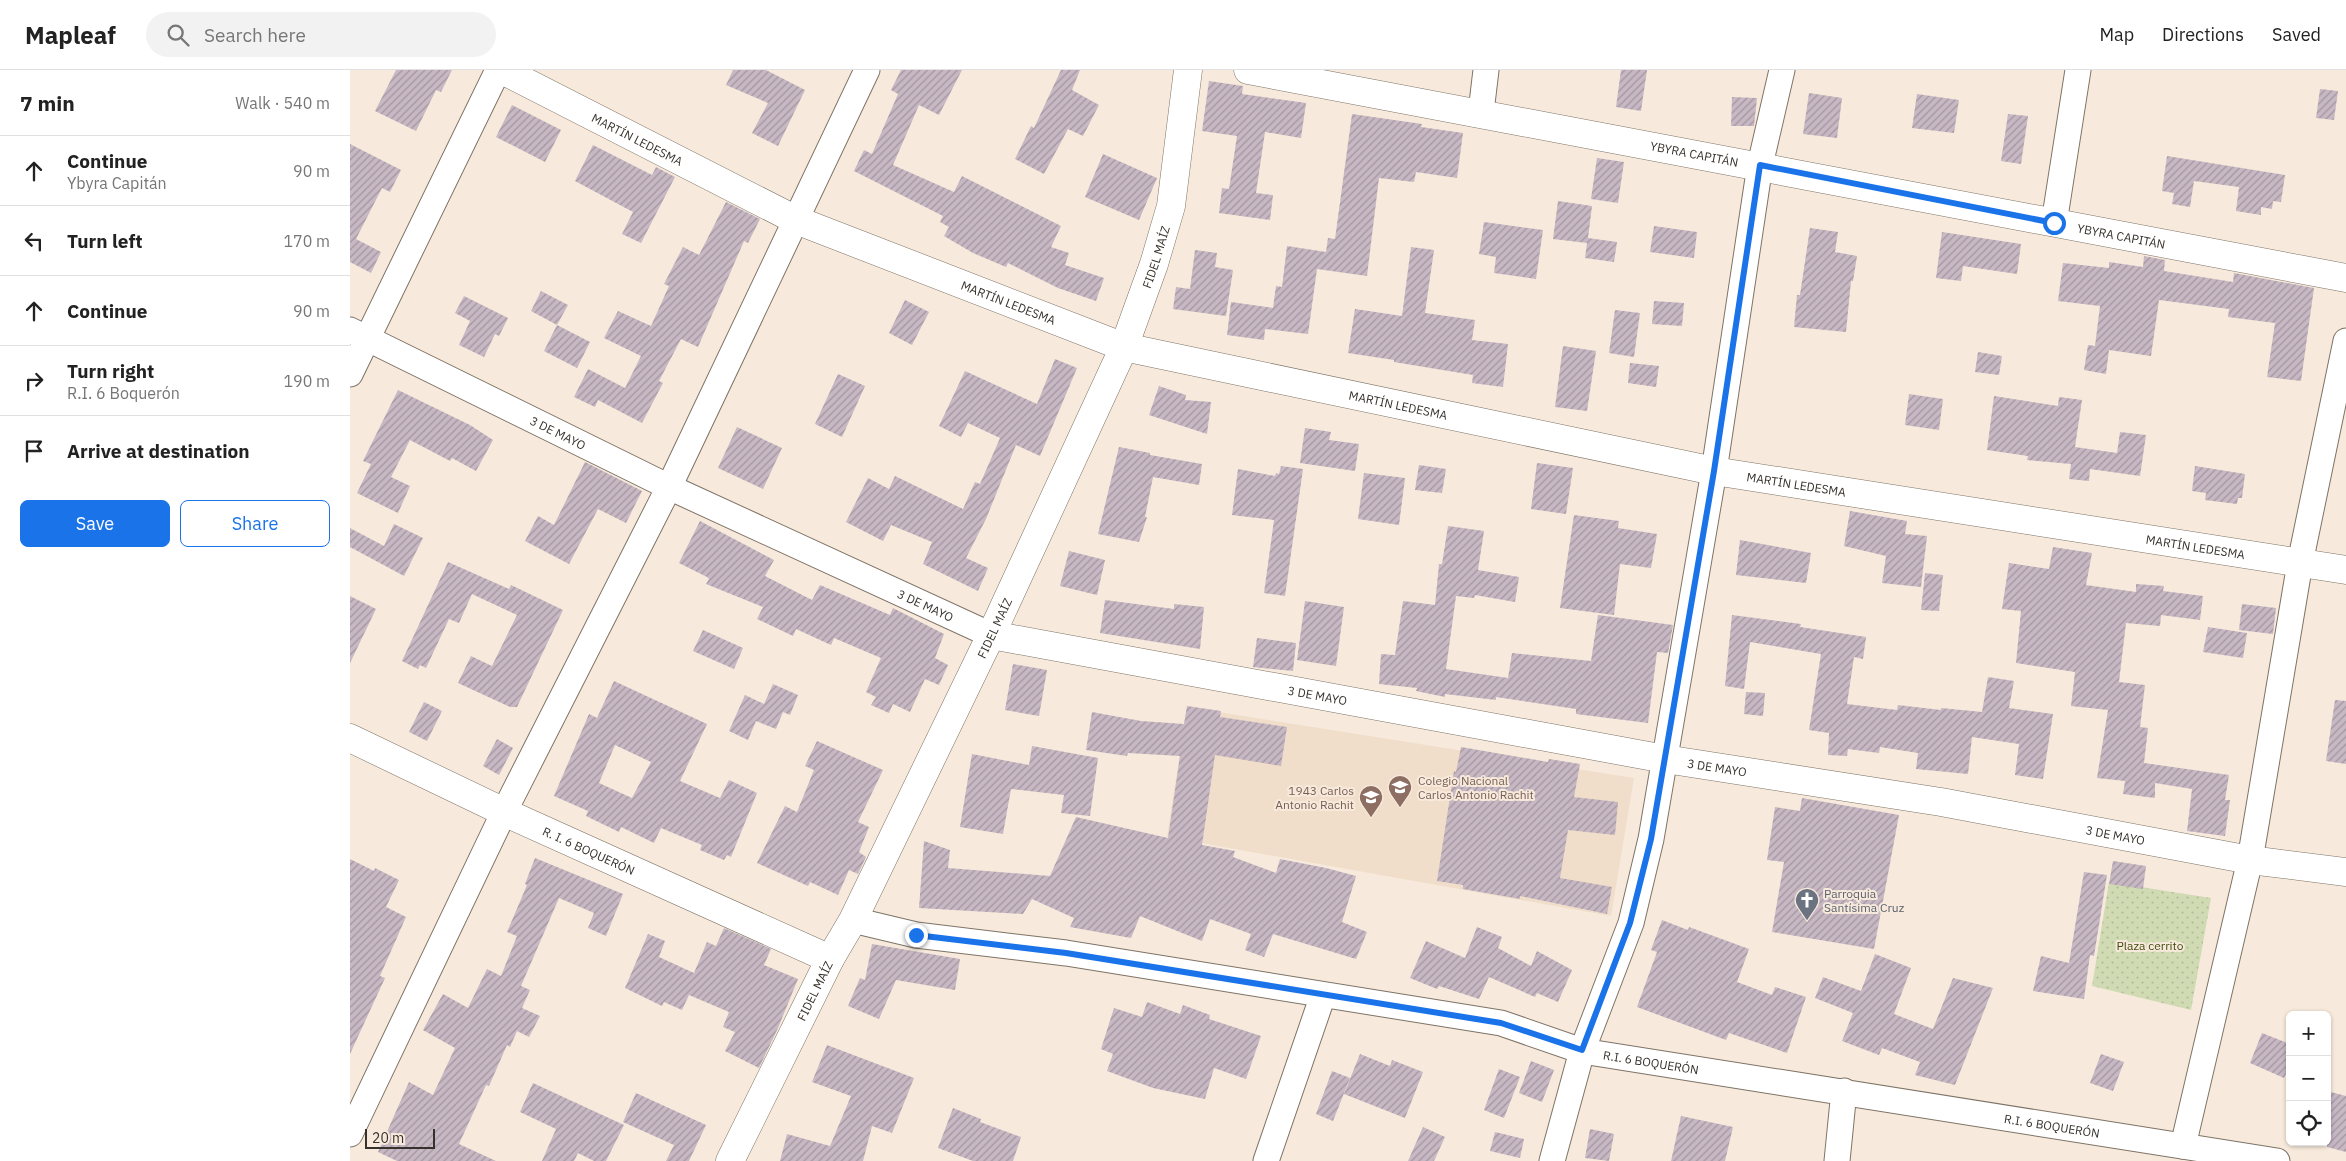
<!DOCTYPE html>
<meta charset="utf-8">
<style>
:root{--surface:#fff;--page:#f2f2f2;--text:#222;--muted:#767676;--line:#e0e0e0;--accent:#1a73e8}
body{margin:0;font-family:"IBM Plex Sans",sans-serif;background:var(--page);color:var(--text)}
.controls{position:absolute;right:15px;bottom:15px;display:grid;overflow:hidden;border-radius:8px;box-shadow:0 1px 4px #0004}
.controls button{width:45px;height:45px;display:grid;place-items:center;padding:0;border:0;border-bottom:1px solid var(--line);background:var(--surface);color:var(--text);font:25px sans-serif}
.scale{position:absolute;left:15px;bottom:12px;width:70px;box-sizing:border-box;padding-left:5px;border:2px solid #36312c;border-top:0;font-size:14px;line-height:18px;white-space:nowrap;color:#36312c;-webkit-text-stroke:4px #f7eadc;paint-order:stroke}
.stop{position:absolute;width:15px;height:15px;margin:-11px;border:4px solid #1a73e8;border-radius:50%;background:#fff}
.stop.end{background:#1a73e8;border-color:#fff;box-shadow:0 1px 5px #0008}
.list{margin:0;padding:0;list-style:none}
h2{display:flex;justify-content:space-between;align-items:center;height:65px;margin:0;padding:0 20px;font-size:21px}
h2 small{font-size:16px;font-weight:400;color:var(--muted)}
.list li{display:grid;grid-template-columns:32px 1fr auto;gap:15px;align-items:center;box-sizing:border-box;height:70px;padding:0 20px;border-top:1px solid var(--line)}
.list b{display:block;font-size:19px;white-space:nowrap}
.list p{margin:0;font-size:16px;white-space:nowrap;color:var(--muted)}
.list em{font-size:16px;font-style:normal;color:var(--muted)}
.actions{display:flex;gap:10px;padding:15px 20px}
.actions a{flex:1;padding:11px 0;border:1px solid var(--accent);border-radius:8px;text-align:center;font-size:18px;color:var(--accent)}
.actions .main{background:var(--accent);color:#fff}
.icon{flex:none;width:28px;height:28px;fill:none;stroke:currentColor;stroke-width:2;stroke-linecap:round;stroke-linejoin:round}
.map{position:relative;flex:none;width:1996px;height:1091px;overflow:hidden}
header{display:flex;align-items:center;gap:30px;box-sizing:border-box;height:70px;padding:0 25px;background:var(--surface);border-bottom:1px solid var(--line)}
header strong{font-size:24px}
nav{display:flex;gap:28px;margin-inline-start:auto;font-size:18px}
.search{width:350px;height:45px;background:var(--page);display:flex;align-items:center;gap:12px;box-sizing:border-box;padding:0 18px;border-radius:28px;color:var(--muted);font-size:19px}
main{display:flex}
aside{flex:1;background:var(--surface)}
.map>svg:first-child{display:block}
.built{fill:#f0deca}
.park{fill:url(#park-dots)}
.building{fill:url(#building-hatch);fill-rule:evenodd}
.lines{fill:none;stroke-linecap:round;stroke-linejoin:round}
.street-casing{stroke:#7e7366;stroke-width:27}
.secondary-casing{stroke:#7e7366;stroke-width:29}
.street{stroke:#fff;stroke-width:25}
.secondary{stroke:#fff;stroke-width:28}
.route{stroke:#1a73e8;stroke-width:6}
.labels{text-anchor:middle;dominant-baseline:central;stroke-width:4;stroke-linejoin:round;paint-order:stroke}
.street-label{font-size:12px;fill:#36312c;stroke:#f7eadc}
.education-label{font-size:12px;fill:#785e54;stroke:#f7eadc;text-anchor:start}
.worship-label{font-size:12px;fill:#5b616d;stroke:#f7eadc;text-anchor:start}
.park-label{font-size:12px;fill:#424c11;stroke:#f7eadc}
</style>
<header>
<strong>Mapleaf</strong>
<div class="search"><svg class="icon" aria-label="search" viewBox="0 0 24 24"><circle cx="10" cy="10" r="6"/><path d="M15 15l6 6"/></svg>Search here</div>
<nav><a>Map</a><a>Directions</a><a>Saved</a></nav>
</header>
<main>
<aside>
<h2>7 min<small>Walk · 540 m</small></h2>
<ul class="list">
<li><svg class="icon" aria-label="ahead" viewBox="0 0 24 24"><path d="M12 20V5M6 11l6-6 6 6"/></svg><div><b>Continue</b><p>Ybyra Capitán</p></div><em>90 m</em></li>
<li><svg class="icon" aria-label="left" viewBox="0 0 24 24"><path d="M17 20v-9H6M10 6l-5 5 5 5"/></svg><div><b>Turn left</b></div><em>170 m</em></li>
<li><svg class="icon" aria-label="ahead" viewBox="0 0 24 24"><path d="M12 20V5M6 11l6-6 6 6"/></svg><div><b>Continue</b></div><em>90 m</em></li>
<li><svg class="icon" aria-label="right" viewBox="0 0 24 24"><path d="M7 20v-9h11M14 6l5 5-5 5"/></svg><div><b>Turn right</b><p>R.I. 6 Boquerón</p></div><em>190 m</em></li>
<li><svg class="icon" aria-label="arrive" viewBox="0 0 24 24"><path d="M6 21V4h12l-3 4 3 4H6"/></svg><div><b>Arrive at destination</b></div></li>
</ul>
<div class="actions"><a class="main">Save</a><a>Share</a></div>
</aside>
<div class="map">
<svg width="1996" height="1091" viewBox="0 0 1996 1091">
<defs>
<pattern id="park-dots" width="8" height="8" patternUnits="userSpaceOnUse" patternTransform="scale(1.25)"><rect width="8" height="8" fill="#d1dbb3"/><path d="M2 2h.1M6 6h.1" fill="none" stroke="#b4bc9a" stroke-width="1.8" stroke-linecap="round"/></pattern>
<pattern id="building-hatch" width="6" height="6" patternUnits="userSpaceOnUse" patternTransform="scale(1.25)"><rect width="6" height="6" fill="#c7b8c4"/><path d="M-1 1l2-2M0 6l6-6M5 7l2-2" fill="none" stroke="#a2969f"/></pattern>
</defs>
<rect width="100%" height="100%" fill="#f7eadc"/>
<path class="built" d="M837,637L1284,708L1261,846L817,767Z"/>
<path class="park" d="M1759,812L1861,828L1841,940L1742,916Z"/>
<g class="building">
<path d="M46,0H102L91,22L86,20L66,61L25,41Z"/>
<path d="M383,0H416L455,20L428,76L402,63L418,33L376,15Z"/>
<path d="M551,0H612L589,45L569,35L543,95L604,122L612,106L711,156L701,177L719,183L715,195L754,208L746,231L708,218L658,193L656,197L623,183L594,166L599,157L590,152L593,146L504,101L514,80L522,84L548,24L541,20Z"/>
<path d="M711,0H730L722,20L749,35L733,66L718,59L694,104L665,89L681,56L684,58Z"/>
<path d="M1271,0H1297L1291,41L1266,37Z"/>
<path d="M859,11L893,16L892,24L956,33L951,68L915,62L906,123L923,125L920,150L869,143L872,118L879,119L887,66L852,61Z"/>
<path d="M1970,19L1988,21L1984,50L1966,48Z"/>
<path d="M1459,23L1492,28L1487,68L1453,64Z"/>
<path d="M1567,24L1609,30L1604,63L1562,58Z"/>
<path d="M1382,27L1407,28L1404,56H1381Z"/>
<path d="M162,35L211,60L195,92L146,67Z"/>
<path d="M1002,44L1072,54L1071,57L1113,63L1107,108L1066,102L1064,112L1029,108L1017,206L967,199L958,264L915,259L914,270L877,265L881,232L923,238L926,216L932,217L937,176L976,182L978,168L985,169Z"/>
<path d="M1658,44L1678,46L1671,94L1651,91Z"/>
<path d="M0,74L51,100L40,122L32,118L6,169L31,182L21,203L0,192Z"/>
<path d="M243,75L302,105L306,97L325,107L291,173L272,164L283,142L225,111Z"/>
<path d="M753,84L807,108L789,150L735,127Z"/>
<path d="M1817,86L1935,105L1931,132L1923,131L1922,139L1911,137V145L1886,141L1889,117L1844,111L1840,137L1822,134L1824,123L1812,121Z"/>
<path d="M1247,88L1274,92L1268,133L1241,129Z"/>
<path d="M1208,131L1242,136L1238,168L1267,172L1264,192L1235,188L1237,173L1203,169Z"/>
<path d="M376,132L410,149L398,173L394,171L348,277L331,269L309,311L313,313L292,353L248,330L245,337L224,327L238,299L275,318L291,286L254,268L268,241L301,256L319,216L314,214L333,177L349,185Z"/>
<path d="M1134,152L1193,160L1186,209L1144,203L1146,187L1129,184Z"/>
<path d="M1304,156L1347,162L1344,188L1300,182Z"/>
<path d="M1460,158L1488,162L1485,182L1507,186L1503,211H1501L1496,262L1444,257L1447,225H1450Z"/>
<path d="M1592,162L1671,174L1667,204L1613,196L1611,211L1586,208Z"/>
<path d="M1061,177L1084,180L1075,243L1125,250L1122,270L1158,274L1153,317L1122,313L1123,305L1044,292V290L998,283L1005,239L1052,246Z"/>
<path d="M845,180L867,183L865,197L883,200L876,246L823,239L826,217L840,219Z"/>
<path d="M1794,186L1815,190L1814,201L1883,212L1884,203L1964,218L1951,311L1917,307L1925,253L1878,247L1879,239L1809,230L1801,286L1759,280L1756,304L1734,300L1738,275L1745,276L1750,236L1708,231L1713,193L1759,198V192L1793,197Z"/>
<path d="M191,221L218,235L207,255L181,241Z"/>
<path d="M114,226L158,248L149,266L145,264L134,287L109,275L120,251L105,243Z"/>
<path d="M555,230L579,242L562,275L539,263Z"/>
<path d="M1304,231L1334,233L1332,256L1302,254Z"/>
<path d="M1265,240L1290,243L1284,287L1259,283Z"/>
<path d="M207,255L240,272L227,298L194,281Z"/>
<path d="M1213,276L1246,281L1237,341L1205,337Z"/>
<path d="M1628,282L1652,286L1649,305L1625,302Z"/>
<path d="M705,289L727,298L690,386L666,375L636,449L616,488L638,498L628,521L573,494L582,472L541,455L533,471L496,452L518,408L539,419L545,406L613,439L625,412L630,414L650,368L618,353L611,367L589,356L615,301L687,334Z"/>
<path d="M1280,293L1309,296L1306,317L1278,313Z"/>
<path d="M488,304L515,316L492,367L465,354Z"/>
<path d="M809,316L836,325L835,330L861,332L857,364L799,345Z"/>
<path d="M48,320L120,355L143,370L126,401L102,388L100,391L60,370L41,407L60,416L48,443L7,423L21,394L13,391Z"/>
<path d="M1559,324L1593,329L1589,360L1555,355Z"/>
<path d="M1644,326L1708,336L1709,327L1732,330L1725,377L1767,383L1770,362L1796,365L1790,406L1740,399L1739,411L1719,409L1721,394L1677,390L1678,386L1637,380Z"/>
<path d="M387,357L432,378L413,419L368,398Z"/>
<path d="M955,358L981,362L979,370L1009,374L1005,401L950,393Z"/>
<path d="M769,377L800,383V385L852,394L849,415L803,407L795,447H797L789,472L748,464Z"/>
<path d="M235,392L292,421L276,453L248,439L219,494L175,471L188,446L204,455Z"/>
<path d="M1187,393L1223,398L1216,444L1181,439Z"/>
<path d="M1069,395L1096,399L1092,423L1065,420Z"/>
<path d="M931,396L953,399L935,526L914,523L924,450L882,445L888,399L925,406L926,403L929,404Z"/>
<path d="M1845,396L1895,404L1892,428H1888L1887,434L1855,430L1856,423L1842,421Z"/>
<path d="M1014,403L1055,408L1049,455L1008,449Z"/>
<path d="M1500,441L1557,451L1555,464L1577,466L1571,517L1532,513L1536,486L1494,476Z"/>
<path d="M1224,445L1269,451L1268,458L1307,464L1301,498L1270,494L1264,545L1210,538Z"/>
<path d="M350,451L424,490L415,506L462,530L470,515L540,545L543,538L594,564L585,588L598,595L589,615L575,609L560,642L543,634L539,643L521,635L526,627L516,622L531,588L484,568L481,575L446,559L443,566L407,549L413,537L356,514L359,509L357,507L329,493Z"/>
<path d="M44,454L73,468L54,506L0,477V458L34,476Z"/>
<path d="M1098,456L1134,461L1128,500L1169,507L1165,532L1125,525L1124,528L1106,526L1096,599L1158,608L1162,583L1241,591L1248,545L1323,555L1318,583L1307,582L1298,653L1226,644V639L1146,627V630L1095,624V627L1066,621L1067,618L1029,614L1031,584L1045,585L1053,531L1085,535L1089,494H1092Z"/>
<path d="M1390,470L1461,483L1456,513L1386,505Z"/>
<path d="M1703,477L1742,483L1736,515L1786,522V514L1814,516L1813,521L1853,526L1850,550L1811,545L1810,556L1776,553L1769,612L1795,615L1790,657L1798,658L1794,693L1879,705L1875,730H1880L1875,766L1837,761L1842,719L1805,713V728L1773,724L1775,711L1747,708L1758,640L1721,636L1725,602L1666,593L1671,541L1652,539L1659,493L1699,499Z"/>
<path d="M719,481L755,490L747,525L710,516Z"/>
<path d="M98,492L159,519L161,515L213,540L167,637H160L108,613L121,586L142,596L167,545L122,524L109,553L99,549L76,598L70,595L68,599L52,591Z"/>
<path d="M1575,503L1593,505L1589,541L1571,540Z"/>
<path d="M0,526L26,539L0,593Z"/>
<path d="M755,530L824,539V534L854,537L850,579L750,563Z"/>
<path d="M955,531L994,537L986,596L947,590Z"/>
<path d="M1892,534L1926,538L1923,564L1889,560Z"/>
<path d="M1382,545L1451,554L1450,557L1516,567L1513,589L1504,587L1497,634L1547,640L1548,635L1591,640V638L1632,642L1638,607L1664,611L1659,638L1703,644L1693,709L1665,705L1669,674L1622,667L1618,704L1566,699L1568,683L1530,677L1529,683L1498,679L1497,686L1478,685L1479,663L1459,660L1471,584L1400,572L1394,619L1375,616Z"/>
<path d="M1858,557L1897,563L1893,588L1853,582Z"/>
<path d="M353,560L393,578L384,599L343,581Z"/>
<path d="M907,568L946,573L943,601L903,597Z"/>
<path d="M663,594L697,600L689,646L655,640Z"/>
<path d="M264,611L357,654L330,711L370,728L379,710L407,723L381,787L377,785L374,790L350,780L352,775L311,758L304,773L271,757L269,762L236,746L238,741L204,726L239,644L247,648ZM265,675L301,692L282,728L249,713Z"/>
<path d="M423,614L448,625L440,645L433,642L426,659L406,651L398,670L379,661L395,625L414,634Z"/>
<path d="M1396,622L1415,623L1413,646L1394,644Z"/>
<path d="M1985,630L1996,631V694L1976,691Z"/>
<path d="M74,632L92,641L77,671L59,662Z"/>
<path d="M837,636L871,641L870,647L937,657L931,696L865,685L852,775L885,781L883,787L926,803L930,789L976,798L1006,806L992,852L1017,862L1006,889L923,864L914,887L895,880L901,864L860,849L852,871L790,846L781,868L720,857L724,848L682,829L673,844L569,838L574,771L600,780L598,798L700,806L726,747L818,768L830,686L778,683L777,686L736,680L742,642L791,651L834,654Z"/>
<path d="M147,669L163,678L149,705L133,696Z"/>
<path d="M467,671L533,700L508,752L519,757L509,782L516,787L508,804L499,800L488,825L460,812L458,816L407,793L435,736L447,742L464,700L455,696Z"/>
<path d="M682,676L748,688L740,746L711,743L714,725L661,719L653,764L610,757L622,684L679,695Z"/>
<path d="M1111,677L1198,692L1199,689L1230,694L1224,727L1268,732L1265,765L1218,760L1210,808L1262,817L1257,844L1170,826V829L1113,819V815L1087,811L1104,701L1106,702Z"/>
<path d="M1452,728L1549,745L1524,879L1422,862L1434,792L1417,790L1425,737L1450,741Z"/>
<path d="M185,788L273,824L256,866L238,858L244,843L209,828L171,916L180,920L172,938L190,946L179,967L167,961L160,977L157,975L139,1016L136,1015L109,1074L146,1091H47L28,1082L59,1012L83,1025L105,978L73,960L93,924L118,938L137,899L151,906L167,866L157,862L177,815L175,814Z"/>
<path d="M0,789L24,801L25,798L49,810L36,837L56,847L30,906L35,908L0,984Z"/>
<path d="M1763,791L1796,796L1793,819L1759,814Z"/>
<path d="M1734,802L1757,805L1744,886L1740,885L1734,929L1683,921L1691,886L1719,893Z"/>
<path d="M1312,850L1338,860L1339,857L1399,879L1387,912L1422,925L1425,917L1456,927L1437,983L1379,963L1376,970L1287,937L1307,882L1301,880Z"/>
<path d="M1127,857L1152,867L1148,878L1181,896L1187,881L1222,900L1208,932L1187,923L1185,927L1139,907L1129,929L1089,916L1087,919L1060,908L1076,871L1115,888Z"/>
<path d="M374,858L421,879L414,895L448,909L428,958L409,998L375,981L385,962L373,957L379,942L339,925L332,940L314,932L312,936L275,918L298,864L315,871L309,887L344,903L357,872L366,876Z"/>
<path d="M522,874L610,889L605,920L546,910L529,949L498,936L510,908L515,910Z"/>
<path d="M1525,884L1561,898L1544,944L1583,959L1603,908L1643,918L1605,1015L1565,1005L1570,992L1532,978L1529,985L1492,971L1503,943L1465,928L1473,907L1511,921Z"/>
<path d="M797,932L830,944L833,935L860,945L859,949L911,966L896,1009L864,998L855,1029L803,1018L757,1001L763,984L751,979L764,938L792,947Z"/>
<path d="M1912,963L1940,974V995L1934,1008L1900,993Z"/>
<path d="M477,975L564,1008L542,1063L522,1056L513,1091H430L437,1064L480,1076L501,1026L462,1012Z"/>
<path d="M1010,984L1040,996L1042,990L1073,1002L1055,1048L994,1024Z"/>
<path d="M1751,984L1774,992L1763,1021L1740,1013Z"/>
<path d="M1181,991L1204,1000L1192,1032L1169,1023Z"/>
<path d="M1149,999L1170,1007L1154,1048L1134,1040Z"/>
<path d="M982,1001L1000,1008L983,1051L966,1044Z"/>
<path d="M183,1013L274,1055L256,1091H244L228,1083L224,1091H192L206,1059L170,1042Z"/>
<path d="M1977,1021L1996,1026V1082L1977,1077Z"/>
<path d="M286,1023L356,1055L339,1091H316L324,1075L273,1052Z"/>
<path d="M603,1038L631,1049L630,1052L671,1067L663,1091H623L588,1078Z"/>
<path d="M1331,1046L1383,1057L1375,1091H1321Z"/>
<path d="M1073,1057L1095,1067L1084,1091H1058Z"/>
<path d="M1240,1059L1264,1064L1259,1091L1235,1088Z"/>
<path d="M1145,1062L1174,1069L1170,1088L1140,1081Z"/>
</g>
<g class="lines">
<g class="street-casing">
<g id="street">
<path d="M1131,42L1136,0"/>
<path d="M1704,153L1728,0"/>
<path id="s1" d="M0,260L319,417L641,565"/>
<path d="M0,304L148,0"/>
<path id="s2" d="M503,850L566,865L716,883L1151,953L1232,981L1927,1091"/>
<path d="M0,1064L154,742L319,417L517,0"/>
<path d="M1833,1076L1900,790L1950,493L1996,271"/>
<path d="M916,1091L973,925"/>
<path d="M1202,1091L1232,981L1281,853L1301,769L1364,401L1410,95L1432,0"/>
<path d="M1487,1091L1494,1021"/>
</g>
</g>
<g class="secondary-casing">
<g id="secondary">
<path id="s3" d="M152,0L446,150L774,277L1364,401L1996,500"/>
<path id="s4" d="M898,0C1265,66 1630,140 1996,208"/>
<path id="s5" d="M641,565L1315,689L1591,732L1900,790L1996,802"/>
<path id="s6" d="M0,668L154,742L480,889"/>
<path id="s7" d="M380,1091L480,889L503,850L641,565L774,277L804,194L821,136L838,0"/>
</g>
</g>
<use href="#street" class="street"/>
<use href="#secondary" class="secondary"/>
</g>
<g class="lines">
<path class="route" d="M566,865L716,883L1151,953L1232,980L1280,853L1301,769L1364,401L1410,95L1704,153"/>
</g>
<defs>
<g id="school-pin" transform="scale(1.25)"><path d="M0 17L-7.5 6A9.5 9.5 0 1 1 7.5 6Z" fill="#8d6e63" stroke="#f7eadc"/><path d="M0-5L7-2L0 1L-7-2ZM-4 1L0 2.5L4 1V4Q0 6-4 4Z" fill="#fff"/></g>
<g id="church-pin" transform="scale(1.25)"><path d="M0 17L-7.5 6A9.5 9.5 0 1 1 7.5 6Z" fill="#6b7280" stroke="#f7eadc"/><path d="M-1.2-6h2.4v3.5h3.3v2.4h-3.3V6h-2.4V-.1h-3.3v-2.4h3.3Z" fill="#fff"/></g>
</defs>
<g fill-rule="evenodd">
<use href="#school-pin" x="1050" y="717"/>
<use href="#school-pin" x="1021" y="727"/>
<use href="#church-pin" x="1457" y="830"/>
</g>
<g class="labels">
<g class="street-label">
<text stroke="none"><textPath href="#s3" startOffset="152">MARTÍN LEDESMA</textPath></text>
<text stroke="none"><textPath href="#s4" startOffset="454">YBYRA CAPITÁN</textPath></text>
<text stroke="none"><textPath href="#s4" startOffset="889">YBYRA CAPITÁN</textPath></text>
<text stroke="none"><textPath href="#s7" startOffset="1000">FIDEL MAÍZ</textPath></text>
<text stroke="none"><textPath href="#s3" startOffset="558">MARTÍN LEDESMA</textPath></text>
<text stroke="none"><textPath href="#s3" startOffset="962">MARTÍN LEDESMA</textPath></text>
<text stroke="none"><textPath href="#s1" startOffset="232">3 DE MAYO</textPath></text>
<text stroke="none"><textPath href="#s3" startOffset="1368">MARTÍN LEDESMA</textPath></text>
<text stroke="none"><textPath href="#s3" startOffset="1772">MARTÍN LEDESMA</textPath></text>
<text stroke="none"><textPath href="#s1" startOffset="638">3 DE MAYO</textPath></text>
<text stroke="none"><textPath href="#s7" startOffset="595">FIDEL MAÍZ</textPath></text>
<text stroke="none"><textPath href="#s5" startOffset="332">3 DE MAYO</textPath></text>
<text stroke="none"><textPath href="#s5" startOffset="738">3 DE MAYO</textPath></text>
<text stroke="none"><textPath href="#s5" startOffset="1142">3 DE MAYO</textPath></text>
<text stroke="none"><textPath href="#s6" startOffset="264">R. I. 6 BOQUERÓN</textPath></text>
<text stroke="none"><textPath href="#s7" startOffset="190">FIDEL MAÍZ</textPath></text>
<text stroke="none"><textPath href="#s2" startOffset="812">R.I. 6 BOQUERÓN</textPath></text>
<text stroke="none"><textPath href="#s2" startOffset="1218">R.I. 6 BOQUERÓN</textPath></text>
</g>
<g class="education-label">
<text x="1068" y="710">Colegio Nacional<tspan x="1068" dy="14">Carlos Antonio Rachit</tspan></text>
<text x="1004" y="720" text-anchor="end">1943 Carlos<tspan x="1004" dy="14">Antonio Rachit</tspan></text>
</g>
<g class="worship-label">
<text x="1474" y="823">Parroquia<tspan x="1474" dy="14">Santísima Cruz</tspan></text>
</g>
<g class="park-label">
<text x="1800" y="875">Plaza cerrito</text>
</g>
</g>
</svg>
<div class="controls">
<button>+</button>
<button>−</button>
<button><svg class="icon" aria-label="locate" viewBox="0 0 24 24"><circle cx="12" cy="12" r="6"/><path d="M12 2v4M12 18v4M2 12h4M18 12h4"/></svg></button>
</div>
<div class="scale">20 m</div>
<div class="stop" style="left:1704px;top:153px"></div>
<div class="stop end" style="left:566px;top:865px"></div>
</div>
</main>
